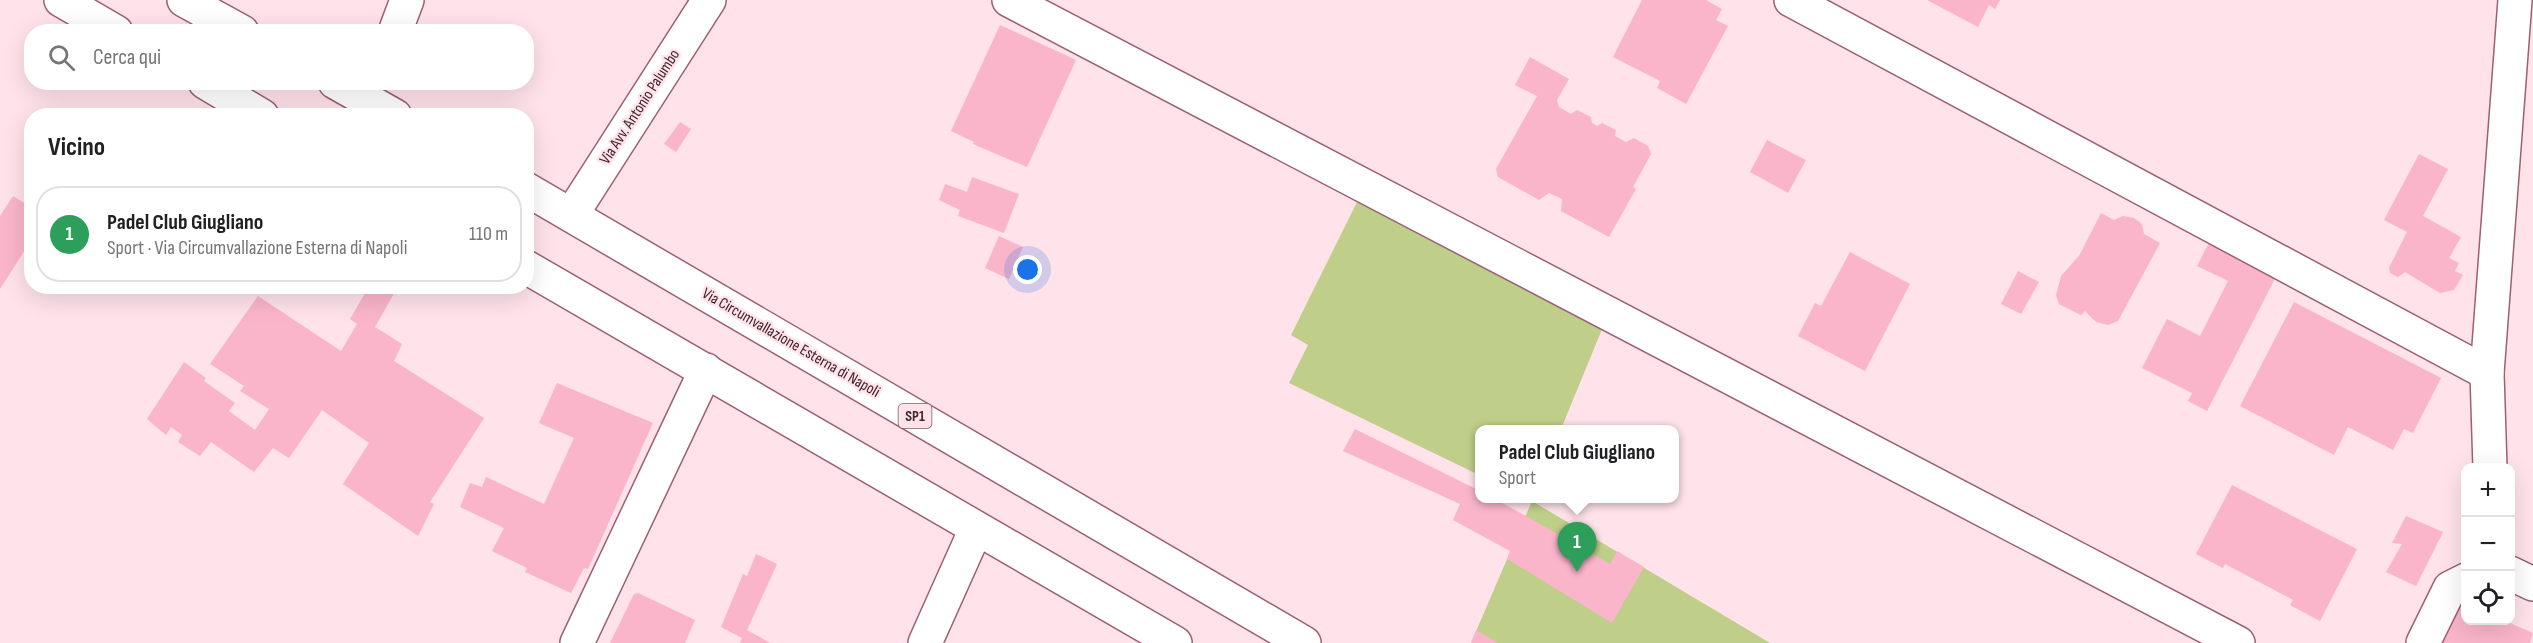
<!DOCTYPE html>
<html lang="it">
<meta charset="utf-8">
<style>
:root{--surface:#fff;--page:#f6f6f6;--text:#202124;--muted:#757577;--line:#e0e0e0;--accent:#35786b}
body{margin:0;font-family:"Sofia Sans Condensed",sans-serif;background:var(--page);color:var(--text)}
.controls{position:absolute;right:18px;bottom:18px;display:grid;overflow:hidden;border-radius:12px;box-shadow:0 6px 24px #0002}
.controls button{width:54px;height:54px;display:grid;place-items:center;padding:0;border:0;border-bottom:2px solid var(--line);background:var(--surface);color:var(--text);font:30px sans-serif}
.you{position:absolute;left:1028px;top:270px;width:21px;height:21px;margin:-15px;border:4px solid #fff;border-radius:50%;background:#1a73e8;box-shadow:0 0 0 9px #1a73e833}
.badge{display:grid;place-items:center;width:39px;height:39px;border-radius:50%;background:var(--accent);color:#fff;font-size:20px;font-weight:700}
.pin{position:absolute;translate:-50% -50px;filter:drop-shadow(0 2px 3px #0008)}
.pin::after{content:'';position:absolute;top:32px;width:21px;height:18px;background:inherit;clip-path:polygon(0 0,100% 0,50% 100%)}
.popup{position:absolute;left:1475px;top:425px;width:204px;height:78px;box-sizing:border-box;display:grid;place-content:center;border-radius:12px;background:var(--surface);filter:drop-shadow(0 2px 4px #0005);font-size:20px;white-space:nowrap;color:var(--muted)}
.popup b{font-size:22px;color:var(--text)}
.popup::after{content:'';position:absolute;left:50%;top:100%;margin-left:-12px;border:12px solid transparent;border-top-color:var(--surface)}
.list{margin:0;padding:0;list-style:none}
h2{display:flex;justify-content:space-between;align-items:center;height:78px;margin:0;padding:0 24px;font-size:26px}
h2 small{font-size:20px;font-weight:400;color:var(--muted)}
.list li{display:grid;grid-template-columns:39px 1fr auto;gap:18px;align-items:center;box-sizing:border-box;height:96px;margin:0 12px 12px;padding:0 12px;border:2px solid var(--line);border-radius:24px}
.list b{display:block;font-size:22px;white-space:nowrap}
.list p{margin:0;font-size:20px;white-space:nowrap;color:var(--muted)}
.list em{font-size:20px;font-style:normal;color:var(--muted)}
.icon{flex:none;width:33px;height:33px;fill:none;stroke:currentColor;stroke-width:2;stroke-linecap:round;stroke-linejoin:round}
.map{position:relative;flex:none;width:2533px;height:643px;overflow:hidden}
.search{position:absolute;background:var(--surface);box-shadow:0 6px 24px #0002;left:24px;top:24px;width:510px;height:66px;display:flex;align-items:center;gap:15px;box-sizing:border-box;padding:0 21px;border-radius:24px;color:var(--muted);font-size:22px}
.panel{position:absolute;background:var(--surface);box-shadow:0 6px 24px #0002;left:24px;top:108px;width:510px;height:186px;border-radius:24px}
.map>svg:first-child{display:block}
.green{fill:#bfce89}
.building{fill:#fab5cb}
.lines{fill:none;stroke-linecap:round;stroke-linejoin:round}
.minor-casing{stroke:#9d5f74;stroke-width:36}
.primary-casing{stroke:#9d5f74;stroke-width:36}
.minor{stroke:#fff;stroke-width:33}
.primary{stroke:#fff;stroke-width:33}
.labels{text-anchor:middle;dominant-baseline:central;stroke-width:5;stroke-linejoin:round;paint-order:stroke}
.shield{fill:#ffe2ea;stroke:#775c65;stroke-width:1.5}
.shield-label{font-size:15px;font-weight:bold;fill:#3d232c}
.street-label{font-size:16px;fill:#3d232c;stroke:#ffe2ea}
</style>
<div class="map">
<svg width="2533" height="643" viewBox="0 0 2533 643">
<rect width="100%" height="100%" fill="#ffe2ea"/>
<g class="green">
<path d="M1362,192L1605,322L1561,429L1480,430L1479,475L1289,383L1308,345L1291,335Z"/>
<path d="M1527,498L1533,499L1532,501L1770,643H1471L1532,501Z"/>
</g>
<g class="building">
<path d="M1642,0H1706L1722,9L1716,20L1728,26L1686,104L1657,88L1660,81L1613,57Z"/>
<path d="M1927,0H2000L1995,9L1989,5L1978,27Z"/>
<path d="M1000,25L1076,60L1027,167L973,144L974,142L951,131Z"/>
<path d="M1530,57L1569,79L1557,100L1559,107L1571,114L1577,110L1591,117L1592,123L1597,126L1602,123L1616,130L1615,136L1626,142L1634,138L1648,146L1651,154L1633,187L1636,189L1609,237L1561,211L1562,199L1549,193L1539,200L1498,177L1496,169L1537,96L1515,85Z"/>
<path d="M680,122L691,129L676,152L664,144Z"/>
<path d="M1767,140L1806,160L1788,193L1750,172Z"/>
<path d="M2419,154L2448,169L2423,216L2461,237L2449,258L2459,263L2455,271L2463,275L2454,290L2440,293L2405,272L2398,277L2390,273L2389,268L2407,232L2384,220Z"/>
<path d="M972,177L1019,194L1004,233L958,216L960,210L939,200L945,184L967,192Z"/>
<path d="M32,195V239L0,289V216L13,196L26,204Z"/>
<path d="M2101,213L2114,220L2123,216L2134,218L2142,224L2144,234L2160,243L2118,321L2108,325L2096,322L2085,311L2081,315L2059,304L2056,295L2061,276L2079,256Z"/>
<path d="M2213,235L2280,269L2207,411L2188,401L2192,393L2142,368L2167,319L2200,336L2228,281L2197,266Z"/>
<path d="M999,236L1023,247L1009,279L985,268Z"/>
<path d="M1850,252L1910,284L1865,371L1798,336L1815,303L1821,306Z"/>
<path d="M2018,271L2039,282L2021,314L2001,304Z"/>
<path d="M369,286H389L396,290L375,327L402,344L394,361L484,418L430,502L434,504L418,536L343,484L369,443L322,410L289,458L273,448L254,472L211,442L200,456L178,442L182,435L171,427L166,435L147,419L184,362L206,378L204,381L235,403L229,411L255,430L269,409L240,391L244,386L210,364L258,296L341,351L357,324L350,319Z"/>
<path d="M2294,302L2441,378L2413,433L2404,429L2393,450L2348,427L2334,455L2240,406Z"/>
<path d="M557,383L653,423L588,569L584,568L571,593L525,572L527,568L492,551L504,528L460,507L470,483L482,487L486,477L544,504L574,438L539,423Z"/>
<path d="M1355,429L1480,491V498H1493L1526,516L1610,564L1617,551L1644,567L1612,623L1507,559L1510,551L1453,520L1460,504L1343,451Z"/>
<path d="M2232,485L2357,549L2320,621L2290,605L2293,600L2225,564L2223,568L2196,554Z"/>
<path d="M2406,516L2443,532L2416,586L2386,572L2402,544L2392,543Z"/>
<path d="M756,554L777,564L747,630L770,643H740L742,638L721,627L743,574L747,576Z"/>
<path d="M638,593L695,620L685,643H610L634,594Z"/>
<path d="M2464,603L2466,620H2503L2533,633L2530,643H2439L2455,606L2462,609Z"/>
<path d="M1476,630L1498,643H1471Z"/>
</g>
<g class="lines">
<g class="minor-casing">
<g id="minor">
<path d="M1009,0L2238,643"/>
<path d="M1791,0L2487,373"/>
<path d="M395,32L407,0"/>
<path d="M572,214L709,0"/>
<path d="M2490,468L2487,373L2515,0"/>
<path d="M2510,573L2533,584"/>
<path d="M577,643L706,370"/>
<path d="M925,643L976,529"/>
<path d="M2423,643L2450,588L2466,580"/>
</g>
</g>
<g class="primary-casing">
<g id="primary">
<path d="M61,0L116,32"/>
<path d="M184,0L242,32"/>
<path d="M205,82L262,116"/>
<path d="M335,82L395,116"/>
<path d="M526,189L1304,643"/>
<path d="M526,267L1175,643"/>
</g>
</g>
<use href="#minor" class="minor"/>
<use href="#primary" class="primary"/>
</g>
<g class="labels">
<rect class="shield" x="898.5" y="404" width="33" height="24" rx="4.5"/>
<g class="shield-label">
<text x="915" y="416">SP1</text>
</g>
<g class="street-label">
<text transform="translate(640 107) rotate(-57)">Via Avv. Antonio Palumbo</text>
<text transform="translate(791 343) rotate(30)">Via Circumvallazione Esterna di Napoli</text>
</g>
</g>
</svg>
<div class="controls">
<button>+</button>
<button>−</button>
<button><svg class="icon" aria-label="locate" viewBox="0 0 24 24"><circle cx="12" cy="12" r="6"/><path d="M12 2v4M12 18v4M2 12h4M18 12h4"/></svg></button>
</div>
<div class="you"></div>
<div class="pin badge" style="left:1577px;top:572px;background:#2e9e5b">1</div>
<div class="popup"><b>Padel Club Giugliano</b>Sport</div>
<div class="search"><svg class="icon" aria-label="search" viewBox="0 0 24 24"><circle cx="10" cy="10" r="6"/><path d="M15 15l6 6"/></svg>Cerca qui</div>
<section class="panel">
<h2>Vicino<small></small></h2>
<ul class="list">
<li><span class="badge" style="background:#2e9e5b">1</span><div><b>Padel Club Giugliano</b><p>Sport · Via Circumvallazione Esterna di Napoli</p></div><em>110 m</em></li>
</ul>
</section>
</div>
